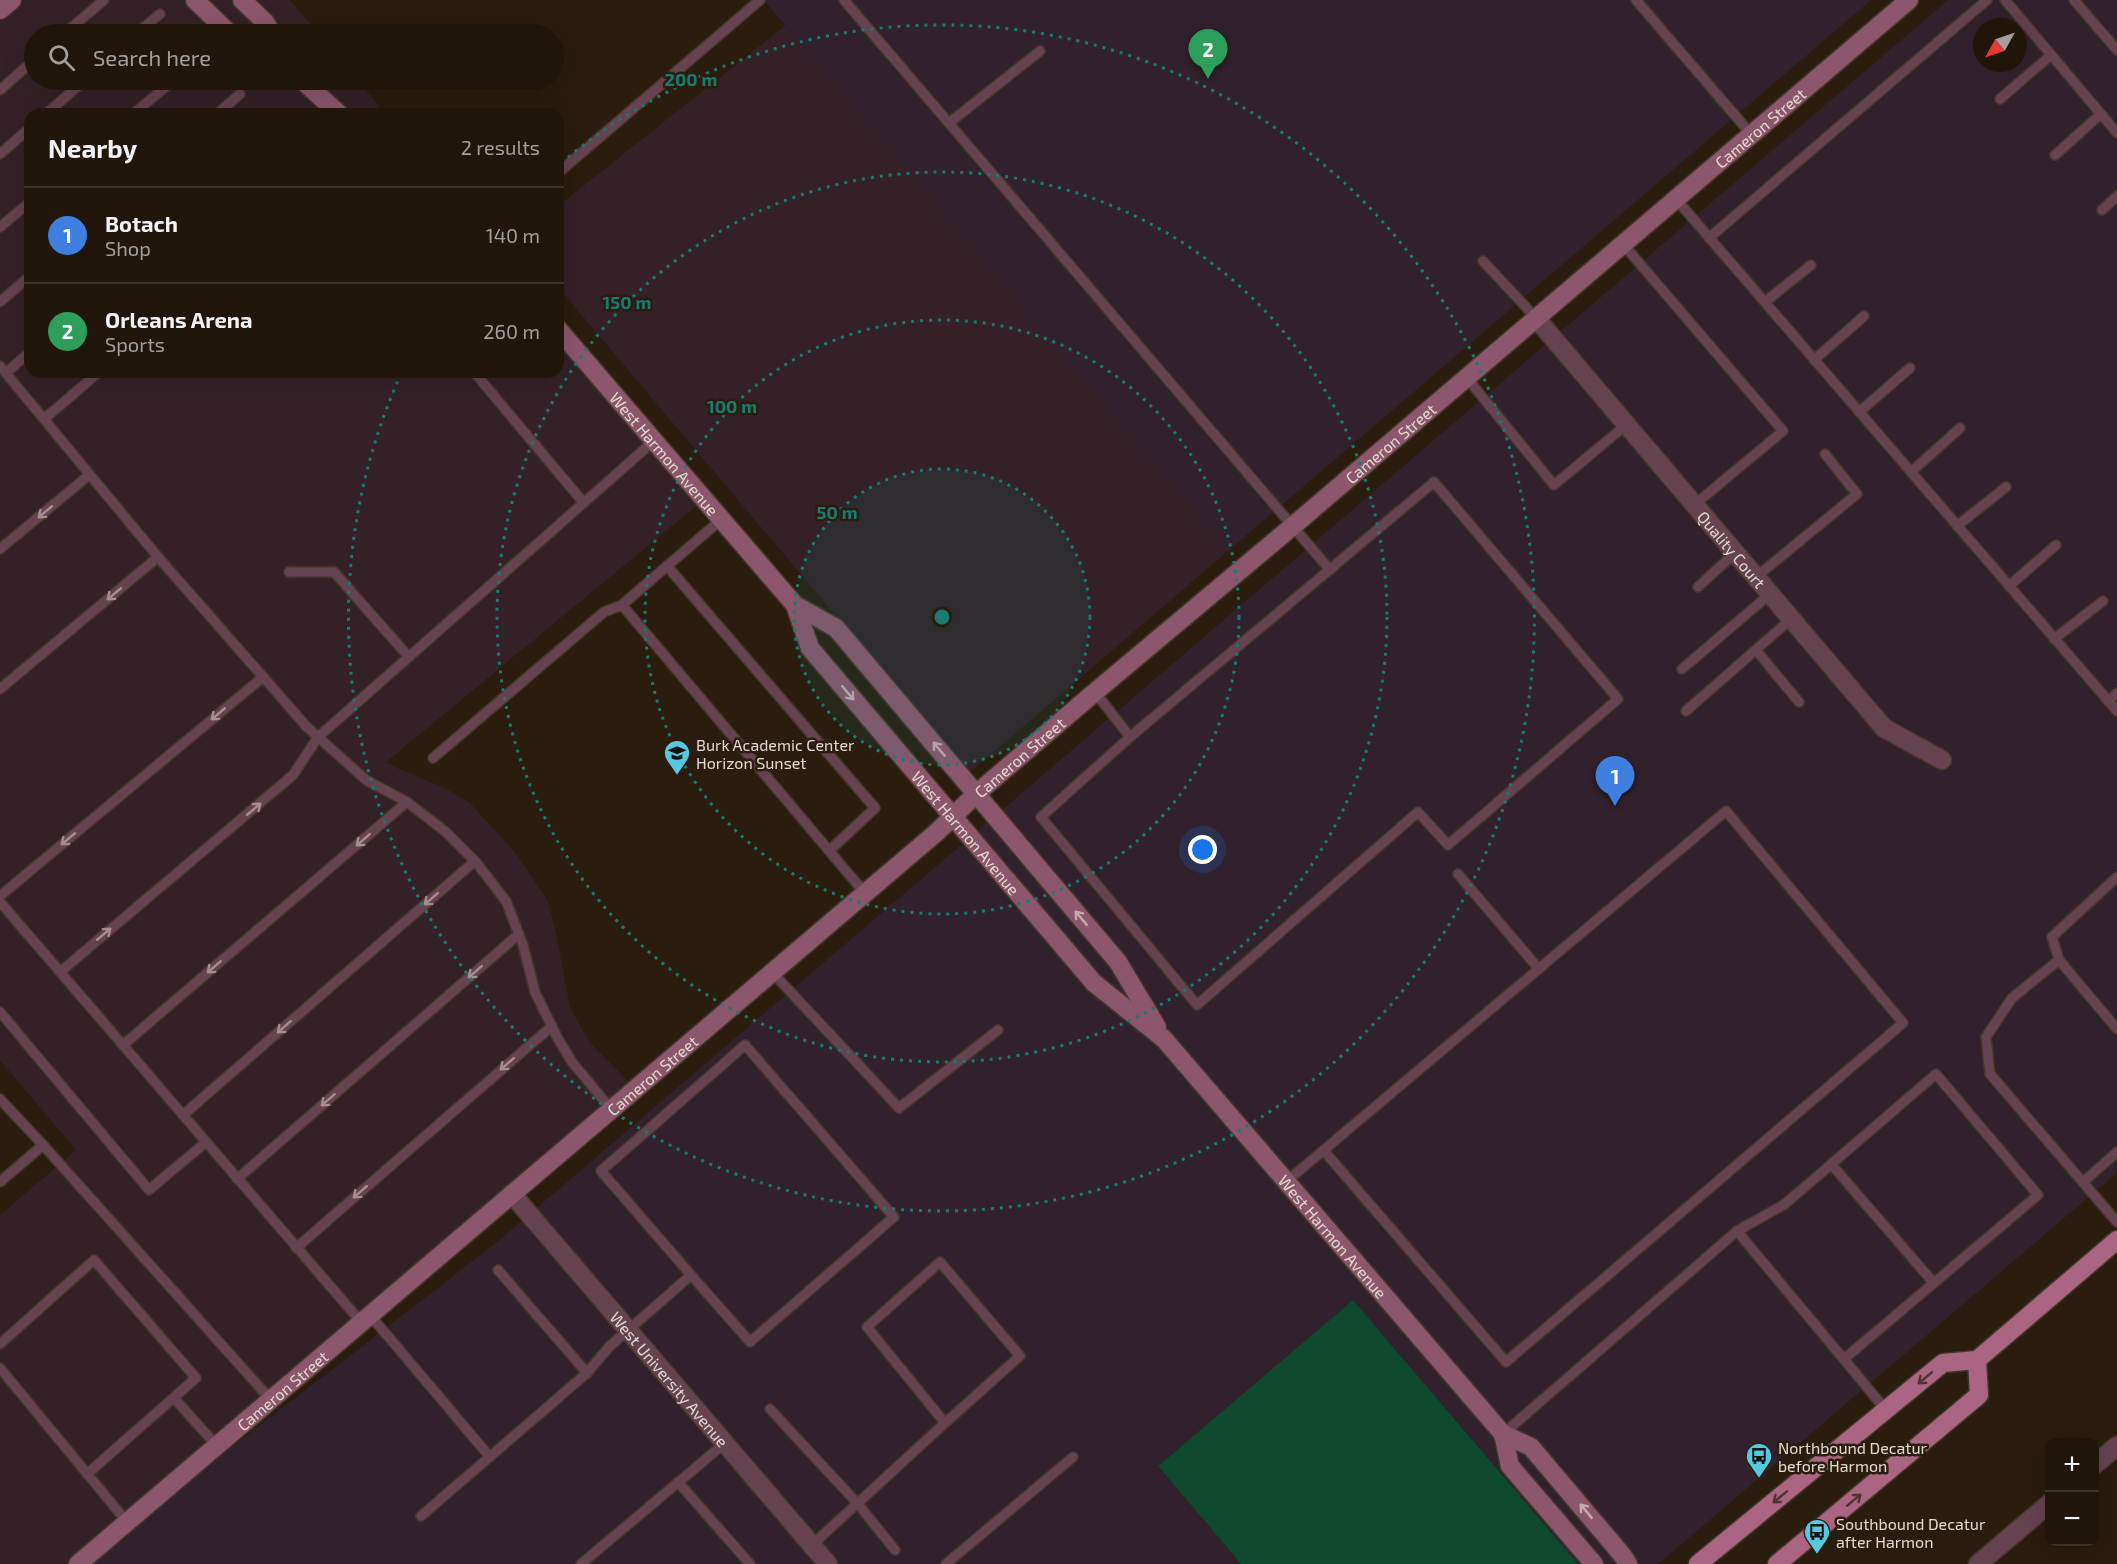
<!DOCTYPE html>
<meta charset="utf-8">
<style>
:root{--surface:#20160b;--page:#2d2319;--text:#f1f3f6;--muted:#a29f9d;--line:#3d352c;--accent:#56c9e1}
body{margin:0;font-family:"Exo 2",sans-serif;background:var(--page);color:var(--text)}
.controls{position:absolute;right:18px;bottom:18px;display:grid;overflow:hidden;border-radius:12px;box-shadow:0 6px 24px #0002}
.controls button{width:54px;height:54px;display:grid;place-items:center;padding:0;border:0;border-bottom:2px solid var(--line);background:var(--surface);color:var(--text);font:30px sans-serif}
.compass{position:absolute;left:1973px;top:18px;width:54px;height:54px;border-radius:50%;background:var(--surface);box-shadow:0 6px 24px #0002;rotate:230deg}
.you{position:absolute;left:1203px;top:850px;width:21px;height:21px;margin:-15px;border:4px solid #fff;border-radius:50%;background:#1a73e8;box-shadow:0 0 0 9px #1a73e833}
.badge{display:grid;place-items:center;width:39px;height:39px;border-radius:50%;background:var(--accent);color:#fff;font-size:20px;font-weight:700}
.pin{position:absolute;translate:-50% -50px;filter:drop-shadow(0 2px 3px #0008)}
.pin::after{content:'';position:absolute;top:32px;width:21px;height:18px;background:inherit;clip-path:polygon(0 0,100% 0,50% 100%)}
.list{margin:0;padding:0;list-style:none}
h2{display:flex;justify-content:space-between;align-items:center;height:78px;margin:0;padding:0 24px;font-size:26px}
h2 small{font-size:20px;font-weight:400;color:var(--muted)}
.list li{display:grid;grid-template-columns:39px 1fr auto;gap:18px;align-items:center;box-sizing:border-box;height:96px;padding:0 24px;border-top:2px solid var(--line)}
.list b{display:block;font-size:22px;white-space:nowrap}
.list p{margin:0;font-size:20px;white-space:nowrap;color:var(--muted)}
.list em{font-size:20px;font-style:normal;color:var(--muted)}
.icon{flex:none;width:33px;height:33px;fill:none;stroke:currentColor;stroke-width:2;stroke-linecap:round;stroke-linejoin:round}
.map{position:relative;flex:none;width:2117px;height:1564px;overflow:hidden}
.search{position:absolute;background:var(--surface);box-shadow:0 6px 24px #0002;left:24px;top:24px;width:540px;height:66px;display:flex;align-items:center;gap:15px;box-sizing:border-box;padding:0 21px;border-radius:33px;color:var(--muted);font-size:22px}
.panel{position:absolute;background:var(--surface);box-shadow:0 6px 24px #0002;left:24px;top:108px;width:540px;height:270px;border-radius:18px}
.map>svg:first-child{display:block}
.commercial{fill:#31212c;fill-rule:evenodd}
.industrial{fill:#332127}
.green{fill:#0f4930}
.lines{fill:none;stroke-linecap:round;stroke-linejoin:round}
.lane-casing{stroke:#44372a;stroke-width:12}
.street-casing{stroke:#44372a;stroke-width:21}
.secondary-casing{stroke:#44372a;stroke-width:21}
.primary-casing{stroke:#44372a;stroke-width:21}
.lane{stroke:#654351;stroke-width:9}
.street{stroke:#654351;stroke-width:18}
.secondary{stroke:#8c566c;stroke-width:18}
.primary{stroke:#aa6582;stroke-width:18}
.oneway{stroke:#a48e91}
.oneway2{stroke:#c5acae}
.oneway3{stroke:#503332}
.ring{fill:none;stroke:#1a7b73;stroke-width:3;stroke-dasharray:3 6}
.labels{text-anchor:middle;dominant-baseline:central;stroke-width:5;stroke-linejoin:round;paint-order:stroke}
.street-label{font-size:16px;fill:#e3dad1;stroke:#2a1d0f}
.poi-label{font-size:16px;fill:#e3dad1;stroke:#2a1d0f;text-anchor:start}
.centre{fill:#1a7b73;stroke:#2a1d0f;stroke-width:3}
.ring-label{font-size:18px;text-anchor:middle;font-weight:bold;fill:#1a7b73;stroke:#2a1d0f;stroke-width:5;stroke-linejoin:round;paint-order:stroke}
</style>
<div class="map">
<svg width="2117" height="1564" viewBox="0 0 2117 1564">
<rect width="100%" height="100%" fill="#2a1d0f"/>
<g class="commercial">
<path d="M764,0H1871L1228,551Z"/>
<path d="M1948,0H2117V1173L1658,1564H1578L1353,1300L1158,1466L1241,1564H80L496,1243ZM1982,27H2018V63H1982Z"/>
</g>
<g class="industrial">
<path d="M0,0H290L319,34H34V80H357L386,114H30V372H558V320L707,497L386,762L399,769L445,788L469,802L514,851L547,899L555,928L570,1007L589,1042L635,1088L78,1564H0V1215L76,1150L0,1060Z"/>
<path d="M786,25L1228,551L969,773L558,287V206Z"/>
</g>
<path class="green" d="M1353,1300L1578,1564H1241L1158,1466Z"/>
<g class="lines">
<g class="lane-casing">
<g id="lane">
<path d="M844,0L1330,570"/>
<path d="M1636,0L1751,134"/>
<path d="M2005,0L2117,133"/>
<path d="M2074,0L2117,50"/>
<path d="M64,34L104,0"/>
<path d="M136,34L160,14"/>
<path d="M0,90L34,60"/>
<path d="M2000,99L2051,55"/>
<path d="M46,114L85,80"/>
<path d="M133,114L174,80"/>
<path d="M217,114L240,94"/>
<path d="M949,123L1040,51"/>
<path d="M0,154L30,128"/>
<path d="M2055,155L2101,114"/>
<path d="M558,173L760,0"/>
<path d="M1676,199L2117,711"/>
<path d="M2102,210L2117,196"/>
<path d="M0,227L30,202"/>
<path d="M1709,238L1987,0"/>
<path d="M1623,244L1783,431L1694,505"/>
<path d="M1483,261L1536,318"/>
<path d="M0,302L30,276"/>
<path d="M1765,302L1811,265"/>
<path d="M1814,360L1864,316"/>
<path d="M0,366L158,557L307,727L366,780L407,802L446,832L475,861L506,901L523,945L535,992L557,1037L572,1062L611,1109"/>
<path d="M474,372L583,502"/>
<path d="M6,373L30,352"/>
<path d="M1467,378L1554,485L1626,425"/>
<path d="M1859,412L1910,368"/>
<path d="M44,419L99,372"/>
<path d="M1911,472L1960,428"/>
<path d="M1957,526L2006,487"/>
<path d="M0,549L89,475"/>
<path d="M667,566L722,519"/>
<path d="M289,572H334L408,656"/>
<path d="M1756,577L1857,494L1825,454"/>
<path d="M2009,586L2056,545"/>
<path d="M1698,587L1735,553"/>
<path d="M2054,639L2103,601"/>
<path d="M1756,650L1799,702"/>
<path d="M1682,669L1770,594"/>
<path d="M0,689L158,557"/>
<path d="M1095,692L1130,737L1041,817L1197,1005L1418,812L1448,845L1618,699L1434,482L1130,737"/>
<path d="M2108,701L2117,693"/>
<path d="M1686,711L1791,619"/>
<path d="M433,758L604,612L622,605"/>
<path d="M829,851L875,808L667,566L622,605L847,872L865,893"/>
<path d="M1458,874L1539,969"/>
<path d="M0,896L263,677"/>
<path d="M0,902L361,1322"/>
<path d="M2059,960L2052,937L2117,877"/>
<path d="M60,972L293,775L318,737L655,440"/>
<path d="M772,972L899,1108L998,1030"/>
<path d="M0,1012L149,1190L206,1142"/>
<path d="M2117,1029L2059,960L2012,998L1986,1037L1990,1074L2117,1222"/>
<path d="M123,1045L407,802"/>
<path d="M0,1099L43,1145"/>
<path d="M183,1115L475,861"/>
<path d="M1831,1164L1933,1282"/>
<path d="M237,1179L519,934"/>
<path d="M1287,1181L1726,811L1903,1023L1506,1362L1324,1151"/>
<path d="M0,1182L43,1145L271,1400"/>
<path d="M2083,1182L2117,1152"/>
<path d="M1737,1231L1886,1410"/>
<path d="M296,1248L552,1026"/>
<path d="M498,1270L587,1373"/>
<path d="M370,1315L490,1457"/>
<path d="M0,1344L94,1260L196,1378L87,1474"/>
<path d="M0,1368L127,1522"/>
<path d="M174,1398L217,1446"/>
<path d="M770,1409L858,1504L895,1550"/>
<path d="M1503,1434L1737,1231L1785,1204L1936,1074L2038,1195L1844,1359"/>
<path d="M678,1482L750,1564"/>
<path d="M421,1516L587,1373L609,1347L691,1275L601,1171L745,1045L894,1217L750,1342L691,1275"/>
<path d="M812,1545L945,1423L867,1327L940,1262L1020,1356L945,1423"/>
<path d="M581,1564L725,1443"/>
<path d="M946,1564L1073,1457"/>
</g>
</g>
<g class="street-casing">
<g id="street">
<path id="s1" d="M1536,318L1884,728L1942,760"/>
<path id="s2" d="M512,1194L828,1564"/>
<path d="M2094,1465L2117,1446"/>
<path d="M1978,1564L2050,1503"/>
</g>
</g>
<g class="secondary-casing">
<g id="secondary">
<path d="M195,0L230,34"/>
<path d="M242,0L265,22L272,34"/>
<path d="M0,10L12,0"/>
<path d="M302,80L339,114"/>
<path id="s3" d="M558,329L795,605L810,648L1094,983L1164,1039L1503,1434L1531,1447L1623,1556L1628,1564"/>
<path d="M795,605L836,628L1118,962L1157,1027"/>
<path d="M1503,1434L1510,1466L1594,1564"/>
<path id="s4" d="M78,1564L937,832L976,794L1095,692L1294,525L1909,0"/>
</g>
</g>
<g class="primary-casing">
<g id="primary">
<path d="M1698,1564L1943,1363L1977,1360L2117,1240"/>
<path d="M1777,1564L1979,1395L1977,1360"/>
</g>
</g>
<use href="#lane" class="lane"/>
<use href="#street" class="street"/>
<use href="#secondary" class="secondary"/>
<use href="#primary" class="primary"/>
</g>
<defs><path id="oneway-shaft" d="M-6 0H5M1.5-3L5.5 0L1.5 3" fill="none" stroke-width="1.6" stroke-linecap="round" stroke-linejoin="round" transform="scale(1.5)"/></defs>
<g class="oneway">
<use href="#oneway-shaft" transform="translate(45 512) rotate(140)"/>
<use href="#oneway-shaft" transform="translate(114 594) rotate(140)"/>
<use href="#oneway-shaft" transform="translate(218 714) rotate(140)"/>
<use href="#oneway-shaft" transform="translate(254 809) rotate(-40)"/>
<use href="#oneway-shaft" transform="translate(68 839) rotate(140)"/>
<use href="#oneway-shaft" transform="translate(363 840) rotate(139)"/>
<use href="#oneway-shaft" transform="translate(431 899) rotate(139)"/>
<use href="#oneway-shaft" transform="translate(104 934) rotate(-40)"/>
<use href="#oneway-shaft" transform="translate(214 967) rotate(139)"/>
<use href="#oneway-shaft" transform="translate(475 972) rotate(139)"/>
<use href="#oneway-shaft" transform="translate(284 1027) rotate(139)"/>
<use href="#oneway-shaft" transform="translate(507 1064) rotate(139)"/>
<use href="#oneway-shaft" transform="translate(328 1100) rotate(139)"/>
<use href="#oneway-shaft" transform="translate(360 1192) rotate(139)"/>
</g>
<g class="oneway2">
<use href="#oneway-shaft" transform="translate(848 693) rotate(50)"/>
<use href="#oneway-shaft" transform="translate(939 749) rotate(-130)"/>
<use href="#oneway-shaft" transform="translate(1081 918) rotate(-130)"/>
<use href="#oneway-shaft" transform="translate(1586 1511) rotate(-130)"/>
</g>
<g class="oneway3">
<use href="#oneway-shaft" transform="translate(1925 1378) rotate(140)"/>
<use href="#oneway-shaft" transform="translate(1780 1497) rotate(141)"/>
<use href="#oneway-shaft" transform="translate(1854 1500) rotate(-40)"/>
</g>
<circle cx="942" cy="617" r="148" fill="#1a7b73" fill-opacity=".12"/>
<g class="ring">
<circle cx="942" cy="617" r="148"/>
<circle cx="942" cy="617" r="297"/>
<circle cx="942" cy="617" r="445"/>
<path d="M561 163A593 593 0 1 1 400 376"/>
</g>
<defs>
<g id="school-pin" transform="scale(1.35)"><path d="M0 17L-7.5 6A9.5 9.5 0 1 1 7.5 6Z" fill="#56c9e1" stroke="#2a1d0f"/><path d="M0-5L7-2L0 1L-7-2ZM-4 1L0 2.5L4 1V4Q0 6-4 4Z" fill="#111"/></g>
<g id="bus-pin" transform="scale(1.35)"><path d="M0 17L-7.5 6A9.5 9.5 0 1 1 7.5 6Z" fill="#56c9e1" stroke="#2a1d0f"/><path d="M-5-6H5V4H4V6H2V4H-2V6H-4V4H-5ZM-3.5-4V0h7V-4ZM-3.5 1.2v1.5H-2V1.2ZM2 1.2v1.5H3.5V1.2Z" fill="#111"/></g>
</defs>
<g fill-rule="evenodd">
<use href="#school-pin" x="677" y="753"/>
<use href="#bus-pin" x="1759" y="1456"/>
<use href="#bus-pin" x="1817" y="1532"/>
</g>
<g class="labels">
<g class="street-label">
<text stroke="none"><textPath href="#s4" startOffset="2212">Cameron Street</textPath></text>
<text stroke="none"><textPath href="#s4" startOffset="1726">Cameron Street</textPath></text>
<text stroke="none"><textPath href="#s3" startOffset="164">West Harmon Avenue</textPath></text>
<text stroke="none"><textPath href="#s1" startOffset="303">Quality Court</textPath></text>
<text stroke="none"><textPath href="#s4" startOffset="1240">Cameron Street</textPath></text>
<text stroke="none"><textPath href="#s3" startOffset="651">West Harmon Avenue</textPath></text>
<text stroke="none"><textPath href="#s4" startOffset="754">Cameron Street</textPath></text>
<text stroke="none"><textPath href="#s3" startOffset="1198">West Harmon Avenue</textPath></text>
<text stroke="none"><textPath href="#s2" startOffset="243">West University Avenue</textPath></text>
<text stroke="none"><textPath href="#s4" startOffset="268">Cameron Street</textPath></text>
</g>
<g class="poi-label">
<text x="696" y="744">Burk Academic Center<tspan x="696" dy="18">Horizon Sunset</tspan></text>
<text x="1778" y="1447">Northbound Decatur<tspan x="1778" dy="18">before Harmon</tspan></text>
<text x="1836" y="1523">Southbound Decatur<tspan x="1836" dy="18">after Harmon</tspan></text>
</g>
</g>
<circle cx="942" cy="617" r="9" class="centre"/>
<g class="ring-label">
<text x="691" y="86">200 m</text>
<text x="627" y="309">150 m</text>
<text x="732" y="413">100 m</text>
<text x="837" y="519">50 m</text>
</g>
</svg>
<div class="controls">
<button>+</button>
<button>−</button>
</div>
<svg class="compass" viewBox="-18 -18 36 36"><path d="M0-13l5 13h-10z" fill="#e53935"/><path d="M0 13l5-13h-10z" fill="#a29f9d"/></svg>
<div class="you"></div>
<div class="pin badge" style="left:1615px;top:806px;background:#3f7fe0">1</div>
<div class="pin badge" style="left:1208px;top:79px;background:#2e9e5b">2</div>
<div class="search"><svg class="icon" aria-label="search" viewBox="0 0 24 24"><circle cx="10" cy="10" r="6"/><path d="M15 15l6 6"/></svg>Search here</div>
<section class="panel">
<h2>Nearby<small>2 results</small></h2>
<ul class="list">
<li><span class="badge" style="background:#3f7fe0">1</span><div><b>Botach</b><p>Shop</p></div><em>140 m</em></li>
<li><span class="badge" style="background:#2e9e5b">2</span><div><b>Orleans Arena</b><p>Sports</p></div><em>260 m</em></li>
</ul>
</section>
</div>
